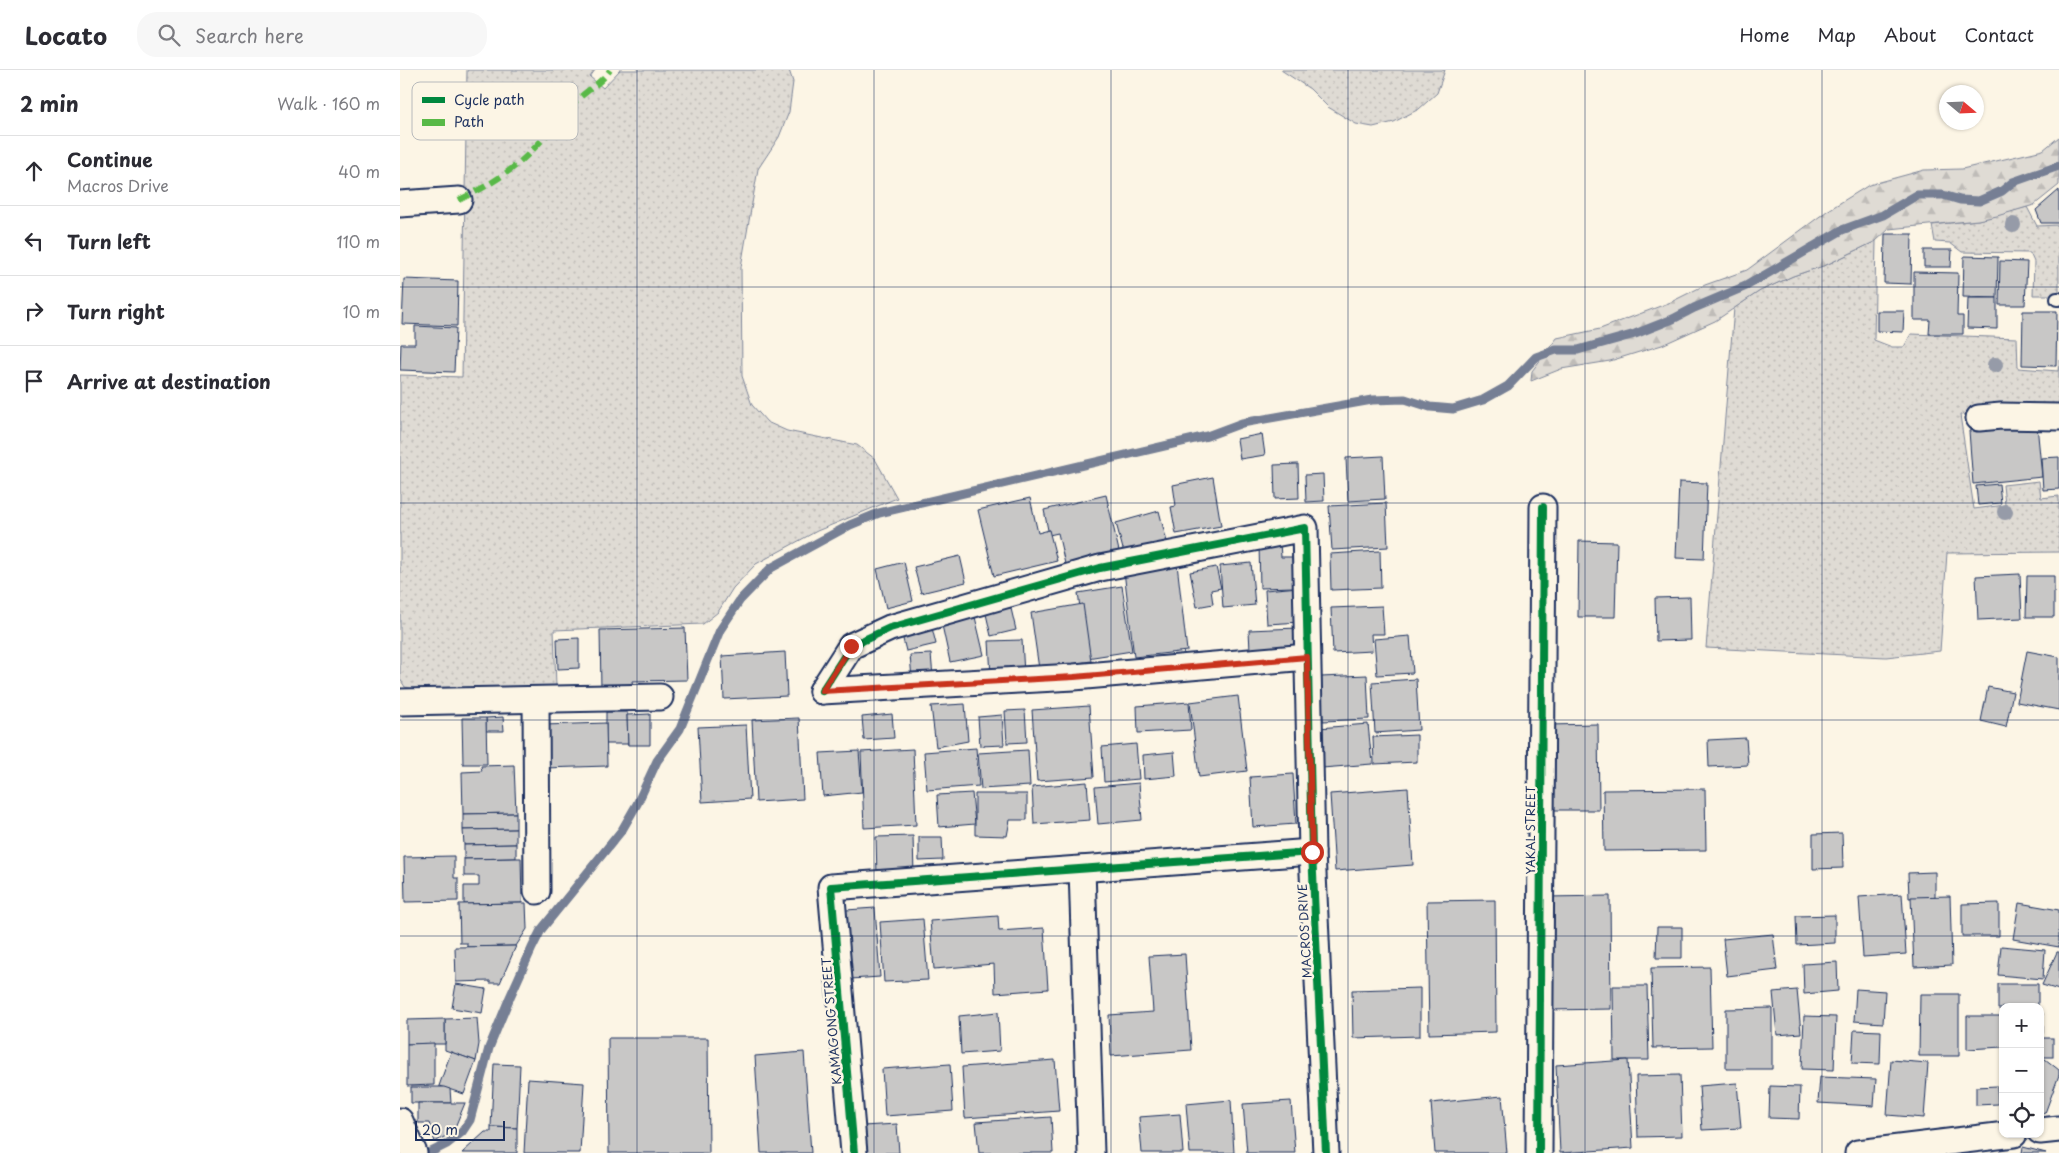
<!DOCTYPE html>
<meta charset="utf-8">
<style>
:root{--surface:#fff;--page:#f7f7f7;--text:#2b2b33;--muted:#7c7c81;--line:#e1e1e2}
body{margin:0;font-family:"Playpen Sans",sans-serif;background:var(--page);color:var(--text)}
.controls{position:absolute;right:15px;bottom:15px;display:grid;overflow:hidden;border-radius:10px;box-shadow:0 1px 4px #0004}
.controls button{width:45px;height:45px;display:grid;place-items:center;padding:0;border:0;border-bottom:1px solid var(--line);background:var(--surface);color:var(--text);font:25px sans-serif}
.compass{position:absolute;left:1539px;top:15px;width:45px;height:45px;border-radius:50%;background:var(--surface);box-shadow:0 1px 4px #0004;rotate:109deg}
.scale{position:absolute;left:15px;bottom:12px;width:90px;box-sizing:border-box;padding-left:5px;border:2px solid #1b2f5e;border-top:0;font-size:14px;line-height:18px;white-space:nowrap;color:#1b2f5e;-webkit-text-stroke:4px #fcf5e5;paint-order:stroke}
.stop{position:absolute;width:15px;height:15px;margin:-11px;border:4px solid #c8321e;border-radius:50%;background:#fff}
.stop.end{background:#c8321e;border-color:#fff;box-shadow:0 1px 5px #0008}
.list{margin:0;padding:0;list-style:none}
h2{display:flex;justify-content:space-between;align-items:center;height:65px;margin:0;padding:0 20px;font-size:21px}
h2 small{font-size:16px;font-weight:400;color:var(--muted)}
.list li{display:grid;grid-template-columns:32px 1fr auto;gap:15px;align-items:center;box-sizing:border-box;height:70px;padding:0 20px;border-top:1px solid var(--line)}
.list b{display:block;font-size:19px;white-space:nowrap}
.list p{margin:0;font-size:16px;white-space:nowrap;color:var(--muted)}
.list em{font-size:16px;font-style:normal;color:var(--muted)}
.icon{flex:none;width:28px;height:28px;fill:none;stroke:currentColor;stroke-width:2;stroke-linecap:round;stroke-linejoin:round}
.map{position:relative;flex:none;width:1659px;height:1083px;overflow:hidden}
header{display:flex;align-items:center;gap:30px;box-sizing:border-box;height:70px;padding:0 25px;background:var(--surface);border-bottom:1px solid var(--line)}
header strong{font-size:24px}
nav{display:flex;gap:28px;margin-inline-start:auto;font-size:18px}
.search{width:350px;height:45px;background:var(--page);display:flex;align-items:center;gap:12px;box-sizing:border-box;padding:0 18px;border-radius:20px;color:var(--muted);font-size:19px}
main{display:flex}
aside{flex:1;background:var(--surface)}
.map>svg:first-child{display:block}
.grass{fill:url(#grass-dots);stroke:#7d8599}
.forest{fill:url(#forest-firs);stroke:#7d8599}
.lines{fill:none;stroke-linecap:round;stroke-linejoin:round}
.stream{stroke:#767f94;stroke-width:9}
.building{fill:#c8c7c6;stroke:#1b2f5e}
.lane-casing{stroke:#1b2f5e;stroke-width:16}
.street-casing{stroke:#1b2f5e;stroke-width:29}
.lane{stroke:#fcf5e5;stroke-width:12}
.street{stroke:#fcf5e5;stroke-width:25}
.quiet{stroke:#58b947;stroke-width:6;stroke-dasharray:12 6;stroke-linecap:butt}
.cycleway-casing{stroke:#fcf5e5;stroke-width:11}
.cycleway{stroke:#00873e;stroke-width:8}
.tree{fill:#969ba8}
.route{stroke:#c8321e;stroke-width:6}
.grid{fill:none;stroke:#1b2f5e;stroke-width:1;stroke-opacity:0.55}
.labels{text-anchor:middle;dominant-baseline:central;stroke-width:5;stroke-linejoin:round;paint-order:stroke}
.street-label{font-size:12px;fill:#1b2f5e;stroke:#fcf5e5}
.key{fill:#fcf5e5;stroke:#b8babc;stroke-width:1}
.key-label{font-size:14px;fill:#1b2f5e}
</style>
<header>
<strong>Locato</strong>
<div class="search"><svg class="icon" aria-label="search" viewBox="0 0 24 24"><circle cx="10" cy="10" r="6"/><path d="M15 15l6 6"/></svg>Search here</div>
<nav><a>Home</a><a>Map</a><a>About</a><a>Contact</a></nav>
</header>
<main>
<aside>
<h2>2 min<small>Walk · 160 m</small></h2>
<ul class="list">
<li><svg class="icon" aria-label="ahead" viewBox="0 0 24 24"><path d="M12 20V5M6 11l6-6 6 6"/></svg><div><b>Continue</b><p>Macros Drive</p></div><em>40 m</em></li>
<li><svg class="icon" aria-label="left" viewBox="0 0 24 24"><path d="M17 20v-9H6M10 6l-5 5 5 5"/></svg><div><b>Turn left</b></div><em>110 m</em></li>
<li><svg class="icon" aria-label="right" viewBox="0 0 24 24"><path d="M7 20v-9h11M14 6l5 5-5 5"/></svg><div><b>Turn right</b></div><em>10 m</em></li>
<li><svg class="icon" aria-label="arrive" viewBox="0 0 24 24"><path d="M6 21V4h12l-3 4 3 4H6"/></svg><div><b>Arrive at destination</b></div></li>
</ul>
</aside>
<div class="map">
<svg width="1659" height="1083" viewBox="0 0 1659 1083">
<defs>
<pattern id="grass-dots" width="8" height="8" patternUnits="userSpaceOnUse" patternTransform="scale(1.25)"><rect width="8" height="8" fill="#dfdbd4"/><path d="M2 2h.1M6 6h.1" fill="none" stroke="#bfbcb8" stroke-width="1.8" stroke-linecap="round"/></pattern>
<pattern id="forest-firs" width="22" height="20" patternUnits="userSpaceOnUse" patternTransform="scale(1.25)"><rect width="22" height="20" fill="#dfdbd4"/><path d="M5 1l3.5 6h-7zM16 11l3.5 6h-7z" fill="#bfbcb8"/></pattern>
</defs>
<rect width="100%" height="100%" fill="#fcf5e5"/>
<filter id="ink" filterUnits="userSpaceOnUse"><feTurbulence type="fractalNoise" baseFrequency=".02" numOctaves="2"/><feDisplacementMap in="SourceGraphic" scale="10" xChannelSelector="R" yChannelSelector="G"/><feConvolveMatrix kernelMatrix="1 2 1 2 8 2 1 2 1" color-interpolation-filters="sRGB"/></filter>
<g filter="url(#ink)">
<g class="grass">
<path d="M67,0H195L190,7L203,18L220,0H389L393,12L389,42L379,67L358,99L341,197L342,306L352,335L367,352L387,361L457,375L475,389L497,428L417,461L356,494L333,518L318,542L303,554L154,560L156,616L17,620L5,617L0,609V305L62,307Z"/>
<path d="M881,0H1045L1037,23L1019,39L994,52L973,57L956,54L928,37L910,19Z"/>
<path d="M1627,137L1637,156L1659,155V225H1633L1634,192L1630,183L1562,182L1550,173L1535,172L1532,155L1578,150Z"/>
<path d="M1476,171L1474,270L1492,277H1504L1511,264L1617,268L1618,298L1658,301L1659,290V340H1613L1560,345L1574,439L1605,435L1603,415L1639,411L1641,428L1659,426V482L1547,483L1540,581L1486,587L1306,578L1334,238L1360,221L1393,206L1426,195Z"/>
</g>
<path class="forest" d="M1659,67V115L1634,135L1597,146L1578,150L1489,159L1476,171L1426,195L1393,206L1360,221L1315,251L1262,275L1210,291L1161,299L1131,311L1132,301L1157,268L1200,259L1271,232L1305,215L1347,200L1427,141L1469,115L1524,100L1562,99L1643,80Z"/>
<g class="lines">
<path class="stream" d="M29,1083L47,1074L62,1062L70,1050L89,978L110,927L132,878L141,860L222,760L237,734L257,691L280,659L320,560L340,530L371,498L450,455L479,443L807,366L842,353L972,330L1005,329L1030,337L1053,339L1083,330L1108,316L1136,287L1156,280H1178L1235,264L1273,249L1294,238L1346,216L1442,160L1483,145L1517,125H1543L1560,130L1579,131L1602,121L1613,112L1659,96"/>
</g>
<g class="building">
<path d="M1659,120V153H1641L1636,140Z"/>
<path d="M1485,164H1512L1511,214L1484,213Z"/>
<path d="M1524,180H1552L1551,197H1524Z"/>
<path d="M1564,186L1598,187L1597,228L1563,227Z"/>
<path d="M1600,191L1627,192L1625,235H1599Z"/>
<path d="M1514,202L1558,203L1557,246H1563V264H1529L1530,250H1514Z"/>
<path d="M4,209L58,211L57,256L2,254Z"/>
<path d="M1568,228H1597V259L1567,258Z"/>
<path d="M1477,241H1504L1503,262L1477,261Z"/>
<path d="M1623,241H1657L1656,296L1622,295Z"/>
<path d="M15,256L56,258L54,302L0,300L1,274H15Z"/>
<path d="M1637,355L1642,407L1573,414L1569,361Z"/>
<path d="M862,364L865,385L840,389L837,369Z"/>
<path d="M983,386L985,429L948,431L946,388Z"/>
<path d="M1659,387V419L1643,420L1641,388Z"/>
<path d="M898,394L899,428L875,429L874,395Z"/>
<path d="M923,404L924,431L906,432L905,405Z"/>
<path d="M813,407L821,456L776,464L771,437L776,436L773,415Z"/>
<path d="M1279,412L1307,413L1304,489L1276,488Z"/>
<path d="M1599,414L1601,433L1578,435L1576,416Z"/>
<path d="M706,425L719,481L665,494L658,463L649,465L644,440Z"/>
<path d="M630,428L638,463L649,460L657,491L594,506L578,440Z"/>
<path d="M986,433L988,477L932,480L929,436Z"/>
<path d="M759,441L767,472L724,483L716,453Z"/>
<path d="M1179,471L1217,472L1215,547H1178Z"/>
<path d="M880,473L881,487H892L894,517L860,518L859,474Z"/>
<path d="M980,481L981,518L931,520L930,484Z"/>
<path d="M560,486L566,512L521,523L514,497Z"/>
<path d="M504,492L513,531L486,538L477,499Z"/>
<path d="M851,493L855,535L823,538L820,496Z"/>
<path d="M777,494L787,581L734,587L724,501Z"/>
<path d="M816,497L821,518L811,520L813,534L797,537L790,502Z"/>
<path d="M1620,504L1622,548L1578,550L1576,506Z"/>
<path d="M1627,506H1654V547H1626Z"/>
<path d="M722,516L732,581L687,588L678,523Z"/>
<path d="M899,517L901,552L867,554L865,520Z"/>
<path d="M1290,527L1291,570L1256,571L1255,528Z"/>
<path d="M609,530L616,560L591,566L584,535Z"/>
<path d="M683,534L691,591L639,599L631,543Z"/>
<path d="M982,536L984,564H971L972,581L933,583L931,538Z"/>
<path d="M575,547L584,585L550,592L542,555Z"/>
<path d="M531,554L536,574L506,581L501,561Z"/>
<path d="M285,558L287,610L232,611L233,618L201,619L200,560Z"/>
<path d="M898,558L899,579L850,581L849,560Z"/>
<path d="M1010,566L1013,603L977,605L974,569Z"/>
<path d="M179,568V598L158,599L157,569Z"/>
<path d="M622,570L624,604L591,606L589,571Z"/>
<path d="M1627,581L1659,587V640L1617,632Z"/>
<path d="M385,582L387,626L324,629L322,586Z"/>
<path d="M531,584L534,619L513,621L510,585Z"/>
<path d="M967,605L969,649L923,651L921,607Z"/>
<path d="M1016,609L1019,660L975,663L972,612Z"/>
<path d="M1588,617L1613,622L1606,657L1581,651Z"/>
<path d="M838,626L847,701L799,707L790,632Z"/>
<path d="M789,632L791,660L738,663L737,636Z"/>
<path d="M565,634L568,671L536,677L531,636Z"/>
<path d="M689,636L694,707L637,711L632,640Z"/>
<path d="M625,640L627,672L607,673L605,641Z"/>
<path d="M206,642H227L228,674H206Z"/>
<path d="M250,644V675H228L227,645Z"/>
<path d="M492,644L494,668L464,670L462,647Z"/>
<path d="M602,645L604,675L580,676L578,647Z"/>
<path d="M103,647L104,661H86V648Z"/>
<path d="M62,648H86L87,694H63Z"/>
<path d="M399,648L403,729L356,732L352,650Z"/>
<path d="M206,653L207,696L145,698L144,655Z"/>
<path d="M968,654L972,694L922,698L919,658Z"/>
<path d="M1198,654L1199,740H1147V655Z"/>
<path d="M346,655L350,729L302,732L298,657Z"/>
<path d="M1017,665V692L974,694L973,667Z"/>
<path d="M1346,668L1348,695L1309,697L1308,670Z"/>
<path d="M736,674L739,709L704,712L702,677Z"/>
<path d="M576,678L579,716L527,720L524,682Z"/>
<path d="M513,679L516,755L464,758L461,682Z"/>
<path d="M628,680L630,716L581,719L578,683Z"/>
<path d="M459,681L462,722L423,726L420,683Z"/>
<path d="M774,682L776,706L744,709L743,685Z"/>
<path d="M114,695L116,743L63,744L62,702L82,701L81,696Z"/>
<path d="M893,704L896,754L853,757L850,707Z"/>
<path d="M687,712L690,750L634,754L632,717Z"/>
<path d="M739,713L742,750L698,754L695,717Z"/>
<path d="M1008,718L1013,795L935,801L930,724Z"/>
<path d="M1305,719L1306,780L1204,781L1203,720Z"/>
<path d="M572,723L575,754L539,757L537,725Z"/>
<path d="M575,724H627V750H610L607,766L575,765Z"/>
<path d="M116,743V759L63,760V744Z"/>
<path d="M116,759V774L64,775L63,760Z"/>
<path d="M1442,763L1443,798L1413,799V764Z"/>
<path d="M513,766L514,806L477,807L476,767Z"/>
<path d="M519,767H542L543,790L519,791Z"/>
<path d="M116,774V788L64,789V775Z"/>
<path d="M54,786V808H58V831L5,832L4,787Z"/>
<path d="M116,788H121L122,833L64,834V816H79V806H64V789Z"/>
<path d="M1535,802V827L1509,828L1508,803Z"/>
<path d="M1502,824L1506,884L1463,887L1459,827Z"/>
<path d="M1210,826L1211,939L1147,940L1146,827Z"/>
<path d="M1550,826L1552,895L1514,897L1511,827Z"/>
<path d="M1095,830L1096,962L1029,964L1027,831Z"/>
<path d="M122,833H126L127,859L116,876L67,877V873H60L59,834Z"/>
<path d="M1599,833V866H1562V834Z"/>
<path d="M1619,833L1659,840V877L1613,869Z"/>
<path d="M475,838L480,907L451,909L446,840Z"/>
<path d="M1435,845V873L1397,875L1396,846Z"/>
<path d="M598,846L599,861L644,858L648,919L595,923L594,894L534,899L530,851Z"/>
<path d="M523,849L528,910L484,912L480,852Z"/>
<path d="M1257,857H1282V888H1256Z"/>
<path d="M1373,864L1377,900L1327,906L1323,869Z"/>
<path d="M116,876L100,913H90V911L56,912L55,877Z"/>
<path d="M1601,876L1645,880L1643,909L1598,905Z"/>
<path d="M1657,882H1659V920L1642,915Z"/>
<path d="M785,884L791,980L711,986L709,945L753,942L749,886Z"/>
<path d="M1437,892L1438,921L1404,924L1403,894Z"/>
<path d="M1310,897L1312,977L1253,978L1251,898Z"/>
<path d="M56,914L86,919L82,943L52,938Z"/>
<path d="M1598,914H1638V937H1603V939H1598Z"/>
<path d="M1213,916H1247L1249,990H1214Z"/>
<path d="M1020,918V966L953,968L952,920Z"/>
<path d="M1456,919L1485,921L1483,953L1454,951Z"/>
<path d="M1397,920L1401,963L1377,965L1373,922Z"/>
<path d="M1520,924H1559V986H1519Z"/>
<path d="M1372,938V999H1326V939Z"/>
<path d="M598,942L600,981L561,984L559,946Z"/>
<rect x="1640" y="944" width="3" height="19"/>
<path d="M1404,946L1436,947L1434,1000L1402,999Z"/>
<path d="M1567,946H1603V977L1567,979Z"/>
<path d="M77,948L79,974L76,991L45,980V949Z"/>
<path d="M45,949V974H7V950Z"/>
<path d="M1454,960L1481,961L1480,994L1452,993Z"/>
<path d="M208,968H308L309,1083H209Z"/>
<rect x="1640" y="968" width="13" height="19"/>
<path d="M34,973V1015L7,1016V974Z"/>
<path d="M51,982L76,991L64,1024L39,1016Z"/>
<path d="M404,982L411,1083H361L355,986Z"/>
<path d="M1645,989L1659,1000V1005L1645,1043L1640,1045V990Z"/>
<path d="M655,990L659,1041L565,1048L562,997Z"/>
<path d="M1228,990L1233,1078L1160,1083L1156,995Z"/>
<path d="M1491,990L1528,993L1524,1048L1487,1045Z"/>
<path d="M94,994L120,995L117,1058L91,1057Z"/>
<path d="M550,994L553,1041L485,1046L482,999Z"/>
<path d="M1280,1005L1282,1066L1238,1067L1236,1006Z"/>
<path d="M1420,1007L1476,1009L1474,1036L1418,1033Z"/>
<path d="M128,1009L184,1013L180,1083H124Z"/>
<path d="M1337,1013L1341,1058L1302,1060L1299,1016Z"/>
<path d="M1370,1016L1400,1017L1399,1049L1369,1048Z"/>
<path d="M1597,1016L1598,1034L1576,1035V1017Z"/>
<path d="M11,1017H44L50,1019L51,1033H11Z"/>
<path d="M1102,1026L1107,1083H1035L1031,1033Z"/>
<path d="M831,1030L834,1083H790L786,1034Z"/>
<path d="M891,1031L895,1083H847L843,1034Z"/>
<path d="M18,1033H65L53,1062L35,1072L29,1053H18Z"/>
<path d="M780,1044L783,1083H742L739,1047Z"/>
<path d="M651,1047L653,1083H579L576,1052Z"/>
<path d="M497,1054L499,1083H465L463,1056Z"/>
<path d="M91,1057L117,1058V1083H62L85,1062H91Z"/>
<path d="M1623,1077L1646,1083H1622Z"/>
</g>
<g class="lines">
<g class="lane-casing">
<path id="lane" d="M1657,229H1659"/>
</g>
<g class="street-casing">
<g id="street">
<path d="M0,134L59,130"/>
<path d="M1579,348L1601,346L1659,347"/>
<path d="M422,621L451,576L490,558L700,498L905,458L912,782L926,1083"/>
<path d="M422,621L674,607L907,587"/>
<path d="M136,630L137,821"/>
<path d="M0,632L260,627"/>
<path d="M682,799L691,1083"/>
<path d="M0,1051L14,1083"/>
<path d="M1640,1061L1659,1059"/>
<path d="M454,1083L431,817L912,782"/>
<path d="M1139,1083L1143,437"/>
<path d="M1458,1083L1614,1064"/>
</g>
</g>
<use href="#lane" class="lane"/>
<use href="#street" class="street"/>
<path class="quiet" d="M59,130C92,114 115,100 140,72C153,59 162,43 176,31C187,20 201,13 210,0"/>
<g class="cycleway-casing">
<g id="cycleway">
<path d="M422,621L451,576L490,558L700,498L905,458L912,782L926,1083"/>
<path d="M454,1083L431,817L912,782"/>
<path d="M1139,1083L1143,437"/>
</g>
</g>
<use href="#cycleway" class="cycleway"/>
</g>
<g class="tree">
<circle cx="1613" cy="155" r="8"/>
<circle cx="1595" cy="295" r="8"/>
<circle cx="1605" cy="442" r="8"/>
</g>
</g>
<g class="lines" filter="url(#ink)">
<path class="route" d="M451,576L422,621L674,607L907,587L912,782"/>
</g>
<path class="grid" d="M237,0V1083M474,0V1083M711,0V1083M948,0V1083M1185,0V1083M1422,0V1083M0,217H1659M0,433H1659M0,650H1659M0,866H1659"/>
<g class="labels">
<g class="street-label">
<text transform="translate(1130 760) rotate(-90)">YAKAL STREET</text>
<text transform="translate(904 861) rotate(-93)">MACROS DRIVE</text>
<text transform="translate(431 951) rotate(-95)">KAMAGONG STREET</text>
</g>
</g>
<rect x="12" y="12" width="166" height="58" rx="8" class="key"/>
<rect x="22" y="27" width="23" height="6" fill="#00873e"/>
<rect x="22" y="49" width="23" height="7" fill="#58b947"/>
<g class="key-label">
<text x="54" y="35">Cycle path</text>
<text x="54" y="57">Path</text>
</g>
</svg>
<div class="controls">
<button>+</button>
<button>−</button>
<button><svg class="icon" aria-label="locate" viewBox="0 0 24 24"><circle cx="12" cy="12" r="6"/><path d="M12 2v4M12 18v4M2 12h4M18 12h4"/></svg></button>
</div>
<svg class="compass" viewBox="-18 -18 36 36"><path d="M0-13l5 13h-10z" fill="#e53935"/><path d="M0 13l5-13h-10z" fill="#7c7c81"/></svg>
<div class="scale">20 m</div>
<div class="stop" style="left:912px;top:782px"></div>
<div class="stop end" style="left:451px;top:576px"></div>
</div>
</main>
